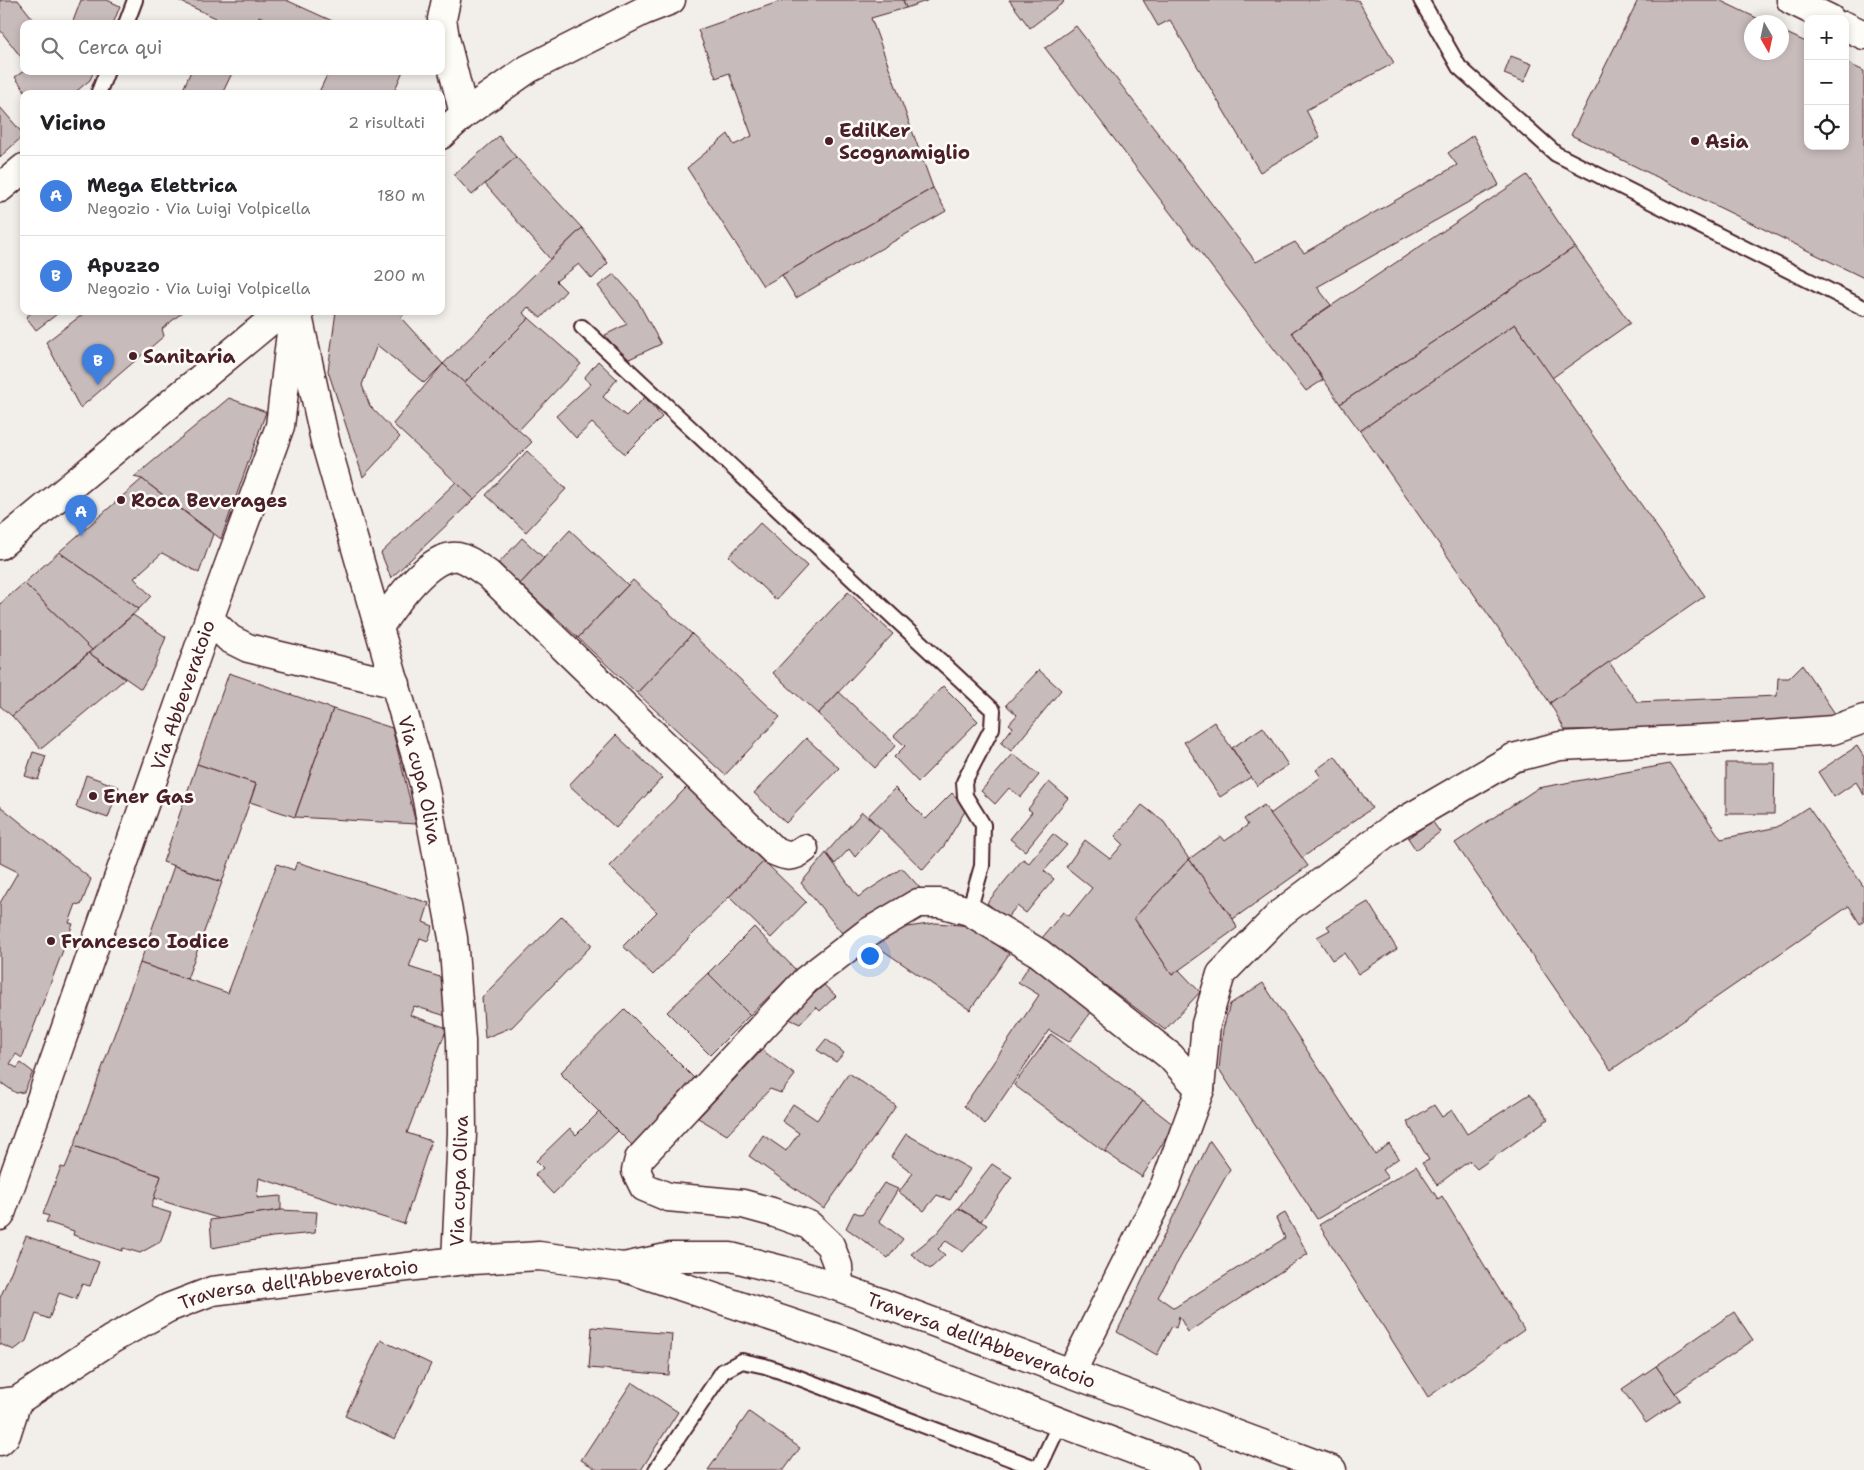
<!DOCTYPE html>
<html lang="it">
<meta charset="utf-8">
<style>
:root{--surface:#fff;--page:#f6f6f6;--text:#202124;--muted:#757577;--line:#e0e0e0;--accent:#db2777}
body{margin:0;font-family:"Shantell Sans",sans-serif;background:var(--page);color:var(--text)}
.controls{position:absolute;right:15px;top:15px;display:grid;overflow:hidden;border-radius:10px;box-shadow:0 2px 8px #0003}
.controls button{width:45px;height:45px;display:grid;place-items:center;padding:0;border:0;border-bottom:1px solid var(--line);background:var(--surface);color:var(--text);font:25px sans-serif}
.compass{position:absolute;left:1744px;top:15px;width:45px;height:45px;border-radius:50%;background:var(--surface);box-shadow:0 2px 8px #0003;rotate:171deg}
.you{position:absolute;left:869px;top:955px;width:18px;height:18px;margin:-12px;border:4px solid #fff;border-radius:50%;background:#1a73e8;box-shadow:0 0 0 8px #1a73e833}
.badge{display:grid;place-items:center;width:32px;height:32px;border-radius:50%;background:var(--accent);color:#fff;font-size:16px;font-weight:700}
.pin{position:absolute;translate:-50% -41px;filter:drop-shadow(0 1px 2px #0008)}
.pin::after{content:'';position:absolute;top:26px;width:18px;height:15px;background:inherit;clip-path:polygon(0 0,100% 0,50% 100%)}
.list{margin:0;padding:0;list-style:none}
h2{display:flex;justify-content:space-between;align-items:center;height:65px;margin:0;padding:0 20px;font-size:21px}
h2 small{font-size:16px;font-weight:400;color:var(--muted)}
.list li{display:grid;grid-template-columns:32px 1fr auto;gap:15px;align-items:center;box-sizing:border-box;height:80px;padding:0 20px;border-top:1px solid var(--line)}
.list b{display:block;font-size:19px;white-space:nowrap}
.list p{margin:0;font-size:16px;white-space:nowrap;color:var(--muted)}
.list em{font-size:16px;font-style:normal;color:var(--muted)}
.icon{flex:none;width:28px;height:28px;fill:none;stroke:currentColor;stroke-width:2;stroke-linecap:round;stroke-linejoin:round}
.map{position:relative;flex:none;width:1864px;height:1470px;overflow:hidden}
.search{position:absolute;background:var(--surface);box-shadow:0 2px 8px #0003;left:20px;top:20px;width:425px;height:55px;display:flex;align-items:center;gap:12px;box-sizing:border-box;padding:0 18px;border-radius:10px;color:var(--muted);font-size:19px}
.panel{position:absolute;background:var(--surface);box-shadow:0 2px 8px #0003;left:20px;top:90px;width:425px;height:225px;border-radius:10px}
.map>svg:first-child{display:block}
.building{fill:#c8bbbb;stroke:#4a1f2b}
.lines{fill:none;stroke-linecap:round;stroke-linejoin:round}
.service-casing{stroke:#4a1f2b;stroke-width:18}
.minor-casing{stroke:#4a1f2b;stroke-width:31}
.tertiary-casing{stroke:#4a1f2b;stroke-width:31}
.service{stroke:#fdfcf7;stroke-width:14}
.minor{stroke:#fdfcf7;stroke-width:28}
.tertiary{stroke:#fdfcf7;stroke-width:28}
.poi-dot{fill:#4a1f2b;stroke:#fdfcf7;stroke-width:2}
.labels{text-anchor:middle;dominant-baseline:central;stroke-width:5;stroke-linejoin:round;paint-order:stroke}
.poi-label{font-size:19px;font-weight:bold;fill:#4a1f2b;stroke:#fdfcf7;text-anchor:start}
.street-label{font-size:19px;fill:#4a1f2b;stroke:#fdfcf7}
</style>
<div class="map">
<svg width="1864" height="1470" viewBox="0 0 1864 1470">
<rect width="100%" height="100%" fill="#f2efeb"/>
<filter id="ink" filterUnits="userSpaceOnUse"><feTurbulence type="fractalNoise" baseFrequency=".02" numOctaves="2"/><feDisplacementMap in="SourceGraphic" scale="10" xChannelSelector="R" yChannelSelector="G"/><feConvolveMatrix kernelMatrix="1 2 1 2 8 2 1 2 1" color-interpolation-filters="sRGB"/></filter>
<g filter="url(#ink)">
<g class="building">
<path d="M0,0H18L37,24H24V61L0,30Z"/>
<path d="M81,0H107L120,6L113,24H72Z"/>
<path d="M177,0H286L339,24H276L259,16L256,24H213L216,18Z"/>
<path d="M784,0H903L906,8L871,18L933,188L763,286L687,168L728,134L734,145L752,136L729,73L716,78L698,30Z"/>
<path d="M903,0H929L906,8Z"/>
<path d="M1009,0H1062L1064,2L1030,28Z"/>
<path d="M1143,0H1358L1394,63L1306,110L1320,137L1260,172L1170,20L1158,26Z"/>
<path d="M1638,0H1719L1765,22H1752V52H1782V31L1808,43V146H1845V62L1864,71V278L1571,135Z"/>
<path d="M1076,26L1256,262L1295,242L1304,253L1457,165L1448,153L1473,135L1499,185L1317,287L1331,305L1292,332L1323,380L1306,391L1045,48Z"/>
<path d="M1511,56L1532,64L1524,82L1504,74Z"/>
<path d="M24,71H94L90,80L73,94H27L15,77Z"/>
<path d="M191,71H233L222,94H181Z"/>
<path d="M329,71H403L393,94H318Z"/>
<path d="M0,107L24,135L0,157Z"/>
<path d="M499,136L516,157L472,195L454,175Z"/>
<path d="M516,157L582,228L550,259L485,184Z"/>
<path d="M1527,175L1575,247L1340,404L1292,332Z"/>
<path d="M933,188L946,211L796,298L782,275Z"/>
<path d="M582,228L608,263L592,279L579,264L556,281L566,291L541,318L528,307L523,313L529,318L464,383L443,364Z"/>
<path d="M1575,247L1630,323L1552,378L1515,324L1360,431L1340,404Z"/>
<path d="M614,274L637,300L661,344L625,361L605,335L627,324L598,286Z"/>
<path d="M34,311H61L36,330L26,317Z"/>
<path d="M87,311H184L162,329L164,336L80,408L46,342Z"/>
<path d="M336,311H406L401,318L443,364L424,383L377,345L362,385L370,406L400,437L363,477L328,371Z"/>
<path d="M529,318L581,364L518,431L464,383Z"/>
<path d="M1515,324L1705,596L1550,703L1360,431Z"/>
<path d="M598,361L617,379L603,397L626,416L645,397L662,417L625,454L592,423L576,438L556,416L591,384L584,378Z"/>
<path d="M443,364L532,442L474,499L393,424Z"/>
<path d="M229,398L266,412L221,539L142,479L134,477Z"/>
<path d="M527,451L566,489L526,532L486,495Z"/>
<path d="M142,479L213,534L199,573L162,553L134,578L151,596L139,609L59,552Z"/>
<path d="M456,482L474,499L391,578L381,553Z"/>
<path d="M760,523L807,566L776,600L729,556Z"/>
<path d="M570,530L628,585L578,638L520,584Z"/>
<path d="M522,538L544,558L520,584L498,564Z"/>
<path d="M59,552L139,609L92,650L24,583Z"/>
<path d="M633,580L692,634L637,693L578,638Z"/>
<path d="M24,583L92,650L12,716L0,706V604Z"/>
<path d="M848,592L893,634L818,714L773,673Z"/>
<path d="M133,615L166,637L155,665L141,689L89,653Z"/>
<path d="M692,634L780,717L725,775L637,693Z"/>
<path d="M89,653L125,679L41,749L12,716Z"/>
<path d="M1609,662L1637,702L1777,696L1778,678H1789L1802,665L1840,721L1748,728L1565,730L1550,703Z"/>
<path d="M1039,670L1061,690L1011,751L1001,743L1013,727L1009,724L1017,715L1006,705Z"/>
<path d="M229,673L333,709L295,817L250,802L256,784L197,764Z"/>
<path d="M943,686L978,721L918,782L894,757L905,746L894,736Z"/>
<path d="M839,692L896,745L875,768L818,714Z"/>
<path d="M333,709L392,728L416,824L295,817Z"/>
<path d="M1214,722L1251,777L1220,797L1184,742Z"/>
<path d="M1263,727L1288,765L1257,786L1232,748Z"/>
<path d="M616,735L662,778L616,828L569,785Z"/>
<path d="M806,738L839,768L786,823L754,793Z"/>
<path d="M1857,746L1864,757V795L1856,782L1834,797L1818,772Z"/>
<path d="M33,752L46,756L38,780L25,776Z"/>
<path d="M1013,754L1039,775L1021,797L1009,788L995,804L981,791Z"/>
<path d="M1335,756L1372,808L1302,858L1270,814L1321,777L1316,770Z"/>
<path d="M1726,763H1775L1774,814H1726Z"/>
<path d="M197,764L256,784L222,882L163,862Z"/>
<path d="M1670,764L1721,839L1777,827L1808,807L1864,887V921L1860,924L1849,906L1611,1070L1455,843L1538,788Z"/>
<path d="M86,775L119,787L108,818L76,807Z"/>
<path d="M1049,782L1068,798L1025,851L1010,839L1032,812L1028,809Z"/>
<path d="M688,786L764,861L653,975L623,946L657,912L609,866Z"/>
<path d="M895,788L926,819L952,793L967,808L944,846L923,870L868,816Z"/>
<path d="M1142,805L1164,822L1189,859L1134,918L1172,975L1179,970L1200,992L1165,1030L1042,938L1063,912L1069,916L1092,888L1066,867L1085,840L1110,859L1123,844L1115,836Z"/>
<path d="M1264,805L1308,866L1233,919L1189,859L1221,836L1225,841L1248,825L1244,819Z"/>
<path d="M0,806L91,879L81,905L76,904L69,923L73,924L22,1058L16,1054L10,1064L17,1068L21,1063L33,1072L24,1092L16,1093L0,1082V903L18,872L0,863Z"/>
<path d="M862,812L880,828L855,857L849,849L835,864L826,853Z"/>
<path d="M1432,821L1440,832L1416,850L1408,838Z"/>
<path d="M1053,834L1067,845L1044,871L1054,879L1026,913L1017,906L1006,919L987,903L1023,859L1029,863Z"/>
<path d="M826,853L858,897L902,868L921,889L874,917L846,938L801,883Z"/>
<path d="M1189,859L1233,919L1237,928L1172,975L1134,918Z"/>
<path d="M764,861L806,902L771,938L729,897Z"/>
<path d="M297,862L429,903L423,922L433,926L428,941L420,938L409,967L446,979V1016L414,1006L410,1015L447,1028L407,1133L431,1141L404,1224L259,1178L257,1198L281,1196V1210L220,1219L153,1198L161,1176L74,1146L140,963L228,993L277,864L294,870Z"/>
<path d="M174,866L222,882L187,979L140,963Z"/>
<path d="M1368,902L1397,949L1358,974L1344,953L1332,960L1317,937L1330,930L1327,926Z"/>
<path d="M562,916L592,945L512,1027L485,1038L482,997Z"/>
<path d="M936,923L972,926L1009,954L970,1010L875,945L900,928Z"/>
<path d="M754,927L796,970L750,1015L708,973Z"/>
<path d="M1031,963L1092,1011L1069,1042L1049,1030L985,1124L964,1106L1039,995L1018,982Z"/>
<path d="M708,973L750,1015L710,1055L667,1012Z"/>
<path d="M1263,983L1375,1154L1389,1144L1399,1158L1382,1170L1388,1178L1317,1219L1219,1069L1223,1029L1230,1004Z"/>
<path d="M824,985L836,996L820,1011L816,1007L800,1024L787,1018Z"/>
<path d="M625,1009L699,1083L634,1147L560,1073Z"/>
<path d="M1051,1034L1143,1101L1105,1152L1014,1085Z"/>
<path d="M826,1039L844,1053L836,1062L817,1050Z"/>
<path d="M762,1050L795,1075L781,1093L770,1089L727,1135L698,1118Z"/>
<path d="M849,1073L896,1106L824,1209L749,1156L763,1135L786,1151L799,1133L782,1121L793,1104L817,1120Z"/>
<path d="M1530,1094L1548,1119L1477,1169L1469,1161L1437,1185L1422,1163L1429,1160L1407,1122L1434,1105L1442,1117L1452,1110L1467,1134Z"/>
<path d="M1143,1101L1174,1125L1142,1177L1105,1152Z"/>
<path d="M599,1112L618,1131L553,1194L535,1175L543,1168L536,1161L570,1128L576,1135Z"/>
<path d="M906,1134L970,1169L950,1200L937,1195L924,1211L899,1192L913,1173L891,1157Z"/>
<path d="M1210,1141L1230,1169L1158,1297L1174,1308L1285,1238L1276,1218L1285,1213L1308,1254L1188,1332L1179,1316L1176,1328L1172,1326L1157,1355L1117,1332Z"/>
<path d="M74,1146L161,1176L151,1207L171,1213L160,1242L140,1253L123,1248L122,1251L73,1235L74,1231L46,1222L49,1216L43,1214L61,1167L65,1168Z"/>
<path d="M992,1164L1012,1177L981,1221L958,1208Z"/>
<path d="M1416,1166L1438,1199L1442,1196L1524,1330L1428,1397L1319,1225Z"/>
<path d="M884,1183L898,1189L879,1221L903,1239L888,1258L846,1228L854,1212L862,1215Z"/>
<path d="M958,1208L987,1225L963,1252L946,1241L938,1249L945,1255L930,1269L911,1254L936,1234Z"/>
<path d="M281,1210L317,1212L315,1233L272,1237L212,1248L210,1220Z"/>
<path d="M26,1236L99,1262L90,1286L82,1284L76,1299L59,1293L49,1319L36,1314L26,1341L14,1350L0,1344V1298Z"/>
<path d="M1734,1312L1753,1340L1675,1393L1656,1366Z"/>
<path d="M592,1327L672,1334L669,1375L589,1368Z"/>
<path d="M381,1340L431,1364L395,1439L345,1416Z"/>
<path d="M1656,1366L1680,1400L1646,1423L1622,1389Z"/>
<path d="M632,1382L678,1412L641,1470H598L581,1460Z"/>
<path d="M749,1412L800,1448L784,1470H708Z"/>
</g>
<g class="lines">
<g class="service-casing">
<g id="service">
<path d="M1421,0L1459,67L1556,154L1864,308"/>
<path d="M126,24L135,0"/>
<path d="M98,94L107,71"/>
<path d="M582,327L993,710L992,728L964,782L965,796L983,825L982,866L969,911"/>
<path d="M656,1470L723,1371L742,1361L765,1366L794,1376L1038,1469"/>
<path d="M1038,1470L1060,1423"/>
</g>
</g>
<g class="minor-casing">
<g id="minor">
<path d="M446,0L442,19L445,38L464,114"/>
<path d="M1791,0L1830,19"/>
<path d="M1845,26L1864,35"/>
<path d="M0,188L24,168"/>
<path d="M209,619L230,639L248,648L396,684"/>
<path d="M379,627C393,606 430,552 458,557C469,559 478,568 488,574L774,851C787,857 793,858 804,849"/>
<path d="M839,1287L838,1266L830,1245L809,1225L772,1212L743,1204L668,1197L644,1187L636,1171L639,1159L806,980L867,933L918,903H940L969,911L1039,953L1170,1056L1200,1089"/>
<path d="M1071,1373L1165,1185L1200,1089L1206,1024L1221,974L1281,913L1394,827L1513,758L1560,746L1723,738L1833,730L1864,719"/>
<path d="M0,1441L6,1435L17,1401"/>
</g>
</g>
<g class="tertiary-casing">
<g id="tertiary">
<path d="M441,135L464,114L528,69L643,11L671,0"/>
<path id="s1" d="M297,311L325,441L424,784L453,938L461,1040L462,1133L456,1261"/>
<path d="M0,545L282,311"/>
<path id="s2" d="M0,1216L209,619L280,426L292,324"/>
<path id="s3" d="M624,1267L671,1257H731L782,1270L839,1287L1332,1470"/>
<path id="s4" d="M0,1403L17,1401L112,1339L168,1308L212,1291L456,1261L539,1256L623,1267L848,1342L1187,1470"/>
</g>
</g>
<use href="#service" class="service"/>
<use href="#minor" class="minor"/>
<use href="#tertiary" class="tertiary"/>
</g>
</g>
<g class="poi-dot">
<circle cx="829" cy="141" r="5"/>
<circle cx="1695" cy="141" r="5"/>
<circle cx="133" cy="356" r="5"/>
<circle cx="121" cy="500" r="5"/>
<circle cx="93" cy="796" r="5"/>
<circle cx="51" cy="941" r="5"/>
</g>
<g class="labels">
<g class="poi-label">
<text x="839" y="130">EdilKer<tspan x="839" dy="22">Scognamiglio</tspan></text>
<text x="1705" y="141">Asia</text>
<text x="143" y="356">Sanitaria</text>
<text x="131" y="500">Roca Beverages</text>
<text x="103" y="796">Ener Gas</text>
<text x="61" y="941">Francesco Iodice</text>
</g>
<g class="street-label">
<text stroke="none"><textPath href="#s2" startOffset="552">Via Abbeveratoio</textPath></text>
<text stroke="none"><textPath href="#s1" startOffset="485">Via cupa Oliva</textPath></text>
<text transform="translate(459 1181) rotate(-88)">Via cupa Oliva</text>
<text stroke="none"><textPath href="#s4" startOffset="328">Traversa dell'Abbeveratoio</textPath></text>
<text stroke="none"><textPath href="#s3" startOffset="372">Traversa dell'Abbeveratoio</textPath></text>
</g>
</g>
</svg>
<div class="controls">
<button>+</button>
<button>−</button>
<button><svg class="icon" aria-label="locate" viewBox="0 0 24 24"><circle cx="12" cy="12" r="6"/><path d="M12 2v4M12 18v4M2 12h4M18 12h4"/></svg></button>
</div>
<svg class="compass" viewBox="-18 -18 36 36"><path d="M0-13l5 13h-10z" fill="#e53935"/><path d="M0 13l5-13h-10z" fill="#757577"/></svg>
<div class="you"></div>
<div class="pin badge" style="left:81px;top:536px;background:#3f7fe0">A</div>
<div class="pin badge" style="left:98px;top:385px;background:#3f7fe0">B</div>
<div class="search"><svg class="icon" aria-label="search" viewBox="0 0 24 24"><circle cx="10" cy="10" r="6"/><path d="M15 15l6 6"/></svg>Cerca qui</div>
<section class="panel">
<h2>Vicino<small>2 risultati</small></h2>
<ul class="list">
<li><span class="badge" style="background:#3f7fe0">A</span><div><b>Mega Elettrica</b><p>Negozio · Via Luigi Volpicella</p></div><em>180 m</em></li>
<li><span class="badge" style="background:#3f7fe0">B</span><div><b>Apuzzo</b><p>Negozio · Via Luigi Volpicella</p></div><em>200 m</em></li>
</ul>
</section>
</div>
